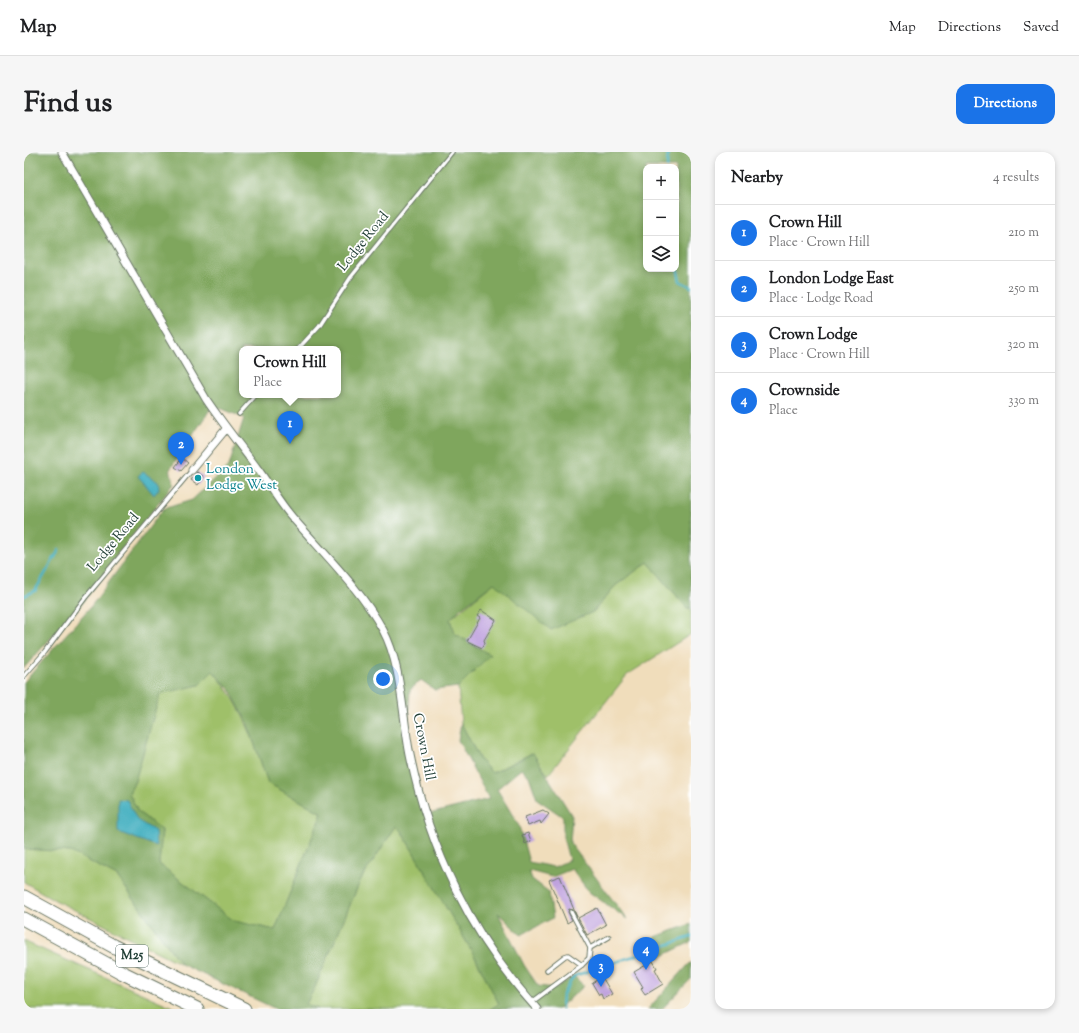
<!DOCTYPE html>
<meta charset="utf-8">
<style>
:root{--surface:#fff;--page:#f6f6f6;--text:#202124;--muted:#757577;--line:#e0e0e0;--accent:#1a73e8}
body{margin:0;font-family:"Sorts Mill Goudy",serif;background:var(--page);color:var(--text)}
.controls{position:absolute;right:12px;top:12px;display:grid;overflow:hidden;border-radius:8px;box-shadow:0 2px 6px #0003}
.controls button{width:36px;height:36px;display:grid;place-items:center;padding:0;border:0;border-bottom:1px solid var(--line);background:var(--surface);color:var(--text);font:20px sans-serif}
.you{position:absolute;left:359px;top:527px;width:14px;height:14px;margin:-10px;border:3px solid #fff;border-radius:50%;background:#1a73e8;box-shadow:0 0 0 6px #1a73e833}
.badge{display:grid;place-items:center;width:26px;height:26px;border-radius:50%;background:var(--accent);color:#fff;font-size:13px;font-weight:700}
.pin{position:absolute;translate:-50% -33px;filter:drop-shadow(0 1px 2px #0008)}
.pin::after{content:'';position:absolute;top:21px;width:14px;height:12px;background:inherit;clip-path:polygon(0 0,100% 0,50% 100%)}
.popup{position:absolute;left:215px;top:194px;width:102px;height:52px;box-sizing:border-box;display:grid;place-content:center;border-radius:8px;background:var(--surface);filter:drop-shadow(0 1px 3px #0005);font-size:13px;white-space:nowrap;color:var(--muted)}
.popup b{font-size:15px;color:var(--text)}
.popup::after{content:'';position:absolute;left:50%;top:100%;margin-left:-8px;border:8px solid transparent;border-top-color:var(--surface)}
.list{margin:0;padding:0;list-style:none}
h2{display:flex;justify-content:space-between;align-items:center;height:52px;margin:0;padding:0 16px;font-size:17px}
h2 small{font-size:13px;font-weight:400;color:var(--muted)}
.list li{display:grid;grid-template-columns:26px 1fr auto;gap:12px;align-items:center;box-sizing:border-box;height:56px;padding:0 16px;border-top:1px solid var(--line)}
.list b{display:block;font-size:15px;white-space:nowrap}
.list p{margin:0;font-size:13px;white-space:nowrap;color:var(--muted)}
.list em{font-size:13px;font-style:normal;color:var(--muted)}
.icon{flex:none;width:22px;height:22px;fill:none;stroke:currentColor;stroke-width:2;stroke-linecap:round;stroke-linejoin:round}
.map{position:relative;flex:none;width:667px;height:857px;overflow:hidden;border-radius:12px}
header{display:flex;align-items:center;gap:24px;box-sizing:border-box;height:56px;padding:0 20px;background:var(--surface);border-bottom:1px solid var(--line)}
header strong{font-size:19px}
nav{display:flex;gap:22px;margin-inline-start:auto;font-size:14px}
.intro{display:flex;align-items:center;justify-content:space-between;box-sizing:border-box;height:96px;padding:0 24px}
h1{margin:0;font-size:28px}
.button{padding:10px 18px;border-radius:12px;background:var(--accent);color:#fff;font-size:14px;font-weight:700}
main{display:flex;gap:24px;padding:0 24px}
aside{flex:1;background:var(--surface);border-radius:12px;box-shadow:0 2px 6px #0003}
.map>svg:first-child{display:block}
.green{fill:#9fc069;stroke:#5f7e4e}
.forest{fill:#7fa65d;stroke:#4f7248;fill-rule:evenodd}
.water{fill:#41aebf;stroke:#30767a}
.lines{fill:none;stroke-linecap:round;stroke-linejoin:round}
.stream{stroke:#41aebf;stroke-width:2.5}
.building{fill:#bfa2de}
.lane-casing{stroke:#687563;stroke-width:5.5}
.street-casing{stroke:#687563;stroke-width:9}
.highway-casing{stroke:#687563;stroke-width:15}
.lane{stroke:#fff;stroke-width:3.5}
.street{stroke:#fff;stroke-width:7}
.highway{stroke:#fff;stroke-width:13}
.culture-dot{fill:#0f9aa8;stroke:#fff;stroke-width:1.5}
.labels{text-anchor:middle;dominant-baseline:central;stroke-width:3.5;stroke-linejoin:round;paint-order:stroke}
.shield{fill:#fff;stroke:#627771;stroke-width:1}
.shield-label{font-size:13px;font-weight:bold;fill:#1f3d34}
.street-label{font-size:14px;fill:#1f3d34;stroke:#fff}
.culture-label{font-size:14px;fill:#0d838f;stroke:#fff;text-anchor:start}
</style>
<header>
<strong>Map</strong>
<nav><a>Map</a><a>Directions</a><a>Saved</a></nav>
</header>
<div class="intro"><h1>Find us</h1><a class="button">Directions</a></div>
<main>
<div class="map">
<svg width="667" height="857" viewBox="0 0 667 857">
<rect width="100%" height="100%" fill="#fff"/>
<filter id="ink" filterUnits="userSpaceOnUse"><feTurbulence type="fractalNoise" baseFrequency=".025" numOctaves="2"/><feDisplacementMap in="SourceGraphic" scale="8" xChannelSelector="R" yChannelSelector="G"/><feConvolveMatrix kernelMatrix="1 2 1 2 8 2 1 2 1" color-interpolation-filters="sRGB"/></filter>
<filter id="wash" filterUnits="userSpaceOnUse"><feTurbulence type="fractalNoise" baseFrequency=".012" numOctaves="4" result="noise"/><feDisplacementMap in="SourceGraphic" scale="16" xChannelSelector="R" yChannelSelector="G"/><feGaussianBlur stdDeviation="0.9" result="paint"/><feColorMatrix in="noise" values="0 0 0 0 0 0 0 0 0 0 0 0 0 0 0 0 0 1.4 0 .05"/><feComposite in="paint" operator="in"/></filter>
<g filter="url(#wash)">
<rect width="100%" height="100%" fill="#f0ddbb"/>
<g class="green">
<path d="M624,410L663,456H667V482L603,523L524,623L508,601L468,621L456,608L437,571L434,535L466,503L430,481L426,467L470,431L569,460L591,434Z"/>
<path d="M189,519C220,555 229,587 244,631L298,661L251,778L210,769L135,712L138,678L114,660L105,641L111,629L136,541L175,533Z"/>
<path d="M372,674L377,679L449,801L475,852L466,857H294L282,852L291,835L337,727Z"/>
<path d="M0,697L47,700L93,724L157,812L31,748L0,730Z"/>
<path d="M0,788L4,791L153,857H0Z"/>
</g>
<g class="forest">
<path d="M0,0H667V456H663L624,410L591,434L569,460L527,478L470,431L437,456L426,467L430,481L466,503L434,535L411,538L397,528L386,538L383,584L401,663L465,647L434,588L437,571L456,608L468,621L509,601L548,664L546,691L603,767L565,740L548,717L528,725L505,719L508,727L525,740L529,766L497,783L474,761L500,813L514,834L531,836L550,824L560,834L534,857H466L475,852L449,801L377,679L372,674L337,727L291,835L282,852L294,857H252L157,812L93,724L47,700L0,697V530L68,453L139,357L168,348L205,314L220,266L189,253L146,317L150,332L94,402L61,448L0,516ZM622,15H652V117H622ZM218,197H314V243H218ZM189,519L206,538L223,570L244,631L298,661L251,778L210,769L135,712L138,678L114,660L105,641L111,629L136,542L175,533ZM497,617L505,624L513,647L539,665V685L545,708L530,715L505,710L495,674L473,637Z"/>
<path d="M667,772V790L634,806L617,790Z"/>
<path d="M667,810V827L638,857H624Z"/>
</g>
<g class="water">
<path d="M119,320L134,330L135,337L130,343L114,324Z"/>
<path d="M94,647L103,648L113,668L131,679L132,694L94,680Z"/>
</g>
<g class="lines">
<g class="stream">
<path d="M643,15L644,0"/>
<path d="M652,111L656,129L667,135"/>
<path d="M0,444L11,439L35,398"/>
<path d="M538,857L539,842L550,824L667,785"/>
</g>
</g>
<g id="blocks">
<g class="building">
<path d="M158,306L164,311L157,319L151,315Z"/>
<path d="M173,320L180,325L174,333L167,328Z"/>
<path d="M457,458L472,468L460,488L461,491L458,496L443,489L456,466L453,464Z"/>
<path d="M519,658L525,662L517,672L516,669L504,674L501,665Z"/>
<path d="M504,681L507,689L501,692L498,683Z"/>
<path d="M536,724L553,765L549,758L545,757L544,760L548,768L543,771L525,728Z"/>
<path d="M573,756L582,773L563,783L554,766Z"/>
<path d="M629,809L633,816L631,817L639,832L621,843L617,837L619,835L610,820Z"/>
<path d="M578,825L588,842L579,847L577,842L575,843L568,831Z"/>
</g>
</g>
</g>
<g filter="url(#ink)">
<use href="#blocks" fill-opacity="0" stroke="#687563" stroke-width="1"/>
<g class="lines">
<g class="lane-casing">
<g id="lane">
<path d="M274,197L295,174L327,125L428,0"/>
<path d="M215,262L232,243"/>
<path d="M0,524L21,500L61,446L168,318"/>
<path d="M547,760L566,796"/>
<path d="M523,818L541,804L544,803L558,813"/>
<path d="M508,850L558,813L565,806L566,796L585,785"/>
</g>
</g>
<g class="street-casing">
<g id="street">
<path d="M38,0L182,247C198,271 216,293 233,316C245,332 255,350 268,365C299,401 336,436 359,478C378,513 378,564 386,603C405,697 448,785 513,857"/>
<path d="M168,318L202,277"/>
</g>
</g>
<g class="highway-casing">
<g id="highway">
<path d="M0,745L89,794L220,857"/>
<path d="M0,767L99,821L173,857"/>
</g>
</g>
<use href="#lane" class="lane"/>
<use href="#street" class="street"/>
<use href="#highway" class="highway"/>
</g>
</g>
<circle class="culture-dot" cx="174" cy="326" r="4"/>
<g class="labels">
<rect class="shield" x="92" y="793" width="32" height="22" rx="3"/>
<g class="shield-label">
<text x="108" y="804">M25</text>
</g>
<g class="street-label">
<text transform="translate(340 90) rotate(-51)">Lodge Road</text>
<text transform="translate(90 391) rotate(-50)">Lodge Road</text>
<text transform="translate(399 595) rotate(79)">Crown Hill</text>
</g>
<g class="culture-label">
<text x="182" y="318">London<tspan x="182" dy="16">Lodge West</tspan></text>
</g>
</g>
</svg>
<div class="controls">
<button>+</button>
<button>−</button>
<button><svg class="icon" aria-label="layers" viewBox="0 0 24 24"><path d="M12 4l9 5-9 5-9-5zM3 14l9 5 9-5"/></svg></button>
</div>
<div class="you"></div>
<div class="pin badge" style="left:266px;top:292px">1</div>
<div class="popup"><b>Crown Hill</b>Place</div>
<div class="pin badge" style="left:157px;top:313px">2</div>
<div class="pin badge" style="left:577px;top:835px">3</div>
<div class="pin badge" style="left:622px;top:818px">4</div>
</div>
<aside>
<h2>Nearby<small>4 results</small></h2>
<ul class="list">
<li><span class="badge">1</span><div><b>Crown Hill</b><p>Place · Crown Hill</p></div><em>210 m</em></li>
<li><span class="badge">2</span><div><b>London Lodge East</b><p>Place · Lodge Road</p></div><em>250 m</em></li>
<li><span class="badge">3</span><div><b>Crown Lodge</b><p>Place · Crown Hill</p></div><em>320 m</em></li>
<li><span class="badge">4</span><div><b>Crownside</b><p>Place</p></div><em>330 m</em></li>
</ul>
</aside>
</main>
